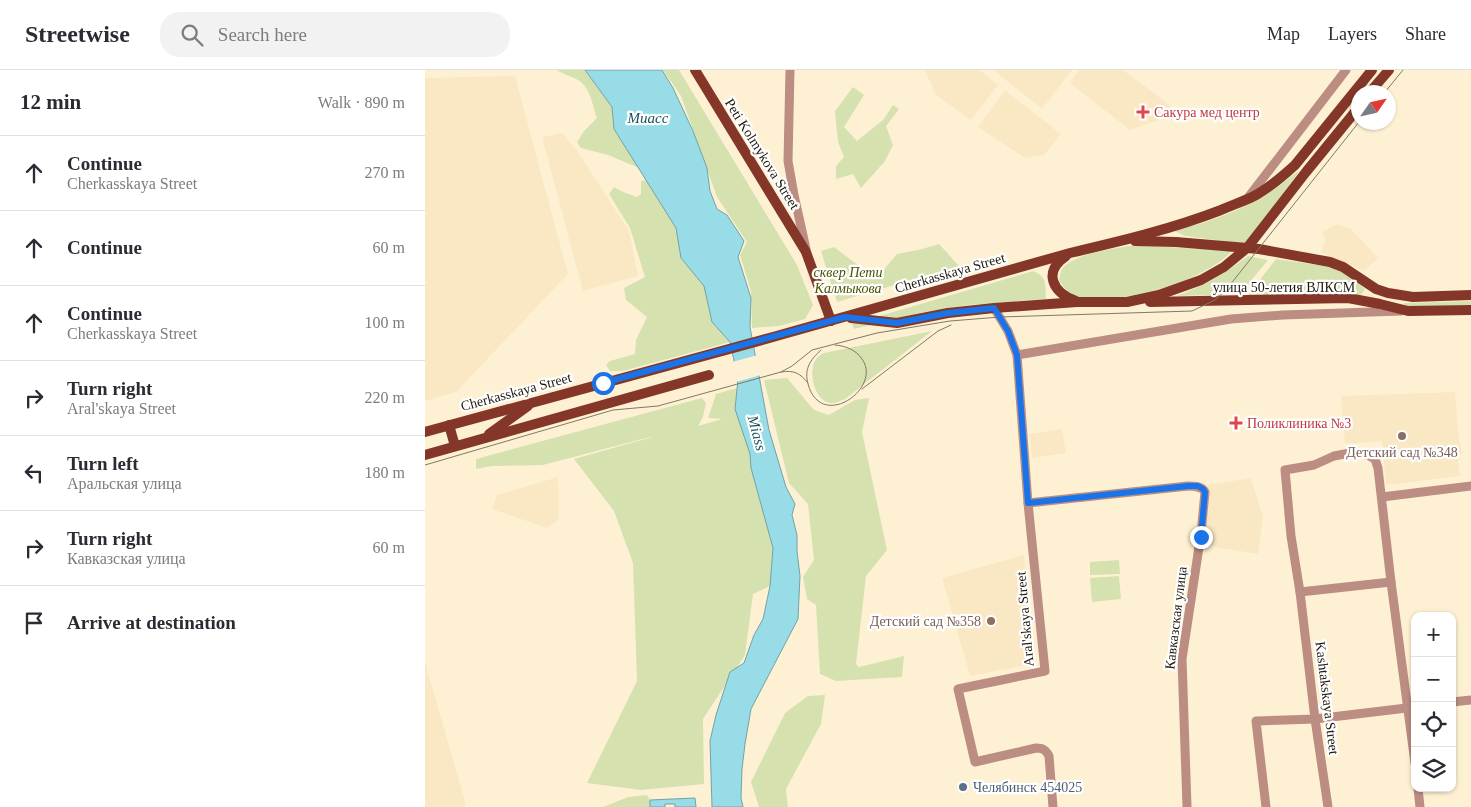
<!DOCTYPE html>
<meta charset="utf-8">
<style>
:root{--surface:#fff;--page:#f2f2f3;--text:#2b2b33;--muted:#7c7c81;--line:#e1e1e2}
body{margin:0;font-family:"Times New Roman",serif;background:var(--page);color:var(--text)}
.controls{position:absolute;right:15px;bottom:15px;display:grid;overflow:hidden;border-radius:10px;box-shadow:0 1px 4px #0004}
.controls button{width:45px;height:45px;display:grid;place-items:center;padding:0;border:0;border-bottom:1px solid var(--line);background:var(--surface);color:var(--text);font:25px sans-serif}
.compass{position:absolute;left:926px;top:15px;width:45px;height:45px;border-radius:50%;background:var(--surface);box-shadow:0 1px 4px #0004;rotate:56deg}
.stop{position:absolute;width:15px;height:15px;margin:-11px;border:4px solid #1a73e8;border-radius:50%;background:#fff}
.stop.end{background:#1a73e8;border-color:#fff;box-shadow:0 1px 5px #0008}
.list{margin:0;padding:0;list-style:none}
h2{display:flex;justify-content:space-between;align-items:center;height:65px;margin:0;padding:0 20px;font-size:21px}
h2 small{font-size:16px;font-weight:400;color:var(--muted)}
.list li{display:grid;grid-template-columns:32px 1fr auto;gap:15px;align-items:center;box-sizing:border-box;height:75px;padding:0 20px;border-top:1px solid var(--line)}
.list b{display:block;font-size:19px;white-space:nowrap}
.list p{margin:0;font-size:16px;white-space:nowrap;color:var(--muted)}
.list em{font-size:16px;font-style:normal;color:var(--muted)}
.icon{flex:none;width:28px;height:28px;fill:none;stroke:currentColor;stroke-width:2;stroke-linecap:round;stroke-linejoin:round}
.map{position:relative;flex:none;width:1046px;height:737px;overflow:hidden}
header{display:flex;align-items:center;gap:30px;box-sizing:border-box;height:70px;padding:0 25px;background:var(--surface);border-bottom:1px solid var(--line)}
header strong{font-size:24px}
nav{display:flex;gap:28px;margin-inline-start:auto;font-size:18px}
.search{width:350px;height:45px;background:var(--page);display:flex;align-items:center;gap:12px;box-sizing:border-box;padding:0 18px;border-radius:20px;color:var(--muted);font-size:19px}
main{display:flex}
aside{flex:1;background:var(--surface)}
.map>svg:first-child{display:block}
.built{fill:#f9e8c3}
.green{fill:#d6e1b0}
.water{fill:#98dce7;stroke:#73a2a6}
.pier{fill:#fef1d3}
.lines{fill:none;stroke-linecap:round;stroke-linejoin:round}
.minor{stroke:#bb8d83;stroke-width:9}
.major{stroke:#843728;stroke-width:10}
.tram{stroke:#817965;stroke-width:1}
.route{stroke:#1a73e8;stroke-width:6}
.health-dot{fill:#e0444e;stroke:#fff;stroke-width:2}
.education-dot{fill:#8d6e63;stroke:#fff;stroke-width:2}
.service-dot{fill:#5c6f8a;stroke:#fff;stroke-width:2}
.labels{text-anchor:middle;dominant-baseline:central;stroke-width:4.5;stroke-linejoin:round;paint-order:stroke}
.health-label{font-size:14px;fill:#be3a42;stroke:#fff;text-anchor:start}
.street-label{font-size:14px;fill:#1e190e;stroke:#fff}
.park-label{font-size:14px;font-style:italic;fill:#495300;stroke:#fff}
.education-label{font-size:14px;fill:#785e54;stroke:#fff}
.service-label{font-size:14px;fill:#4e5e75;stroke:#fff;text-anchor:start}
.water-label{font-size:15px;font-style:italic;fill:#1b545d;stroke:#fff}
</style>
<header>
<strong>Streetwise</strong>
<div class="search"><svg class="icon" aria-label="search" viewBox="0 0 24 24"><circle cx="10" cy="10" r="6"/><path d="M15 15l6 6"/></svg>Search here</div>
<nav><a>Map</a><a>Layers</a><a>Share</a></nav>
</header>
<main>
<aside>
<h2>12 min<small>Walk · 890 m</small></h2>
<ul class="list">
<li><svg class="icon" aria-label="ahead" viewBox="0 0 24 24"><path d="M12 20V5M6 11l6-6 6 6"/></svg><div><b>Continue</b><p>Cherkasskaya Street</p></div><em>270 m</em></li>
<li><svg class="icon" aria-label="ahead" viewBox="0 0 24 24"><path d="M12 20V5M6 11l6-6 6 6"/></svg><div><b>Continue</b></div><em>60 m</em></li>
<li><svg class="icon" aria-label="ahead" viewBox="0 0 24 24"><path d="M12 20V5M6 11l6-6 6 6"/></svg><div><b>Continue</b><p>Cherkasskaya Street</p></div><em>100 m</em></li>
<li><svg class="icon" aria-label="right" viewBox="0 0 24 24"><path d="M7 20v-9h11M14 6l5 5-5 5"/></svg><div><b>Turn right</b><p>Aral'skaya Street</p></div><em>220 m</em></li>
<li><svg class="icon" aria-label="left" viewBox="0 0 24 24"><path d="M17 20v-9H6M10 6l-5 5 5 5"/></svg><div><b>Turn left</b><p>Аральская улица</p></div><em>180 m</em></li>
<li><svg class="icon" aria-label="right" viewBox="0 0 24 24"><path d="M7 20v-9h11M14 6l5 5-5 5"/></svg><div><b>Turn right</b><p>Кавказская улица</p></div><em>60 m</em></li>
<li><svg class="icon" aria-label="arrive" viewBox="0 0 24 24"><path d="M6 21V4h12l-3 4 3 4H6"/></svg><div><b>Arrive at destination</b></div></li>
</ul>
</aside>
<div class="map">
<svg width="1046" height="737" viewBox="0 0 1046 737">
<rect width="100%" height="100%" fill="#fef1d3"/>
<g class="built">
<path d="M500,0H555L573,15L546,50L511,25Z"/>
<path d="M568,0H647L617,39Z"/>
<path d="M654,0H698L746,36L737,49L705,60L645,13Z"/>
<path d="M90,6L143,204L31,322L0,331V8Z"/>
<path d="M580,20L636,64L619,85L600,88L553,57Z"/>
<path d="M137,63L153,82L204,161L213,206L158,221L117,67Z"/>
<path d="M913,154L926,159L953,188L939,201L896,182L901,169L897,162Z"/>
<path d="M1030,322L1033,361L1037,384H1032L1035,406L961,415L957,371L920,374L916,326Z"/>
<path d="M637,359L641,383L607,388L604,364Z"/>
<path d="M133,407L134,449L122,458L67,439L72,425Z"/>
<path d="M826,408L838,447L833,484L779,475L783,415Z"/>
<path d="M599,485L607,594L545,606L517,508Z"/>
<path d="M0,592L41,735L37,737H0Z"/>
</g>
<g class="green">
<path d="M132,0H160L187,37L189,59L214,98L183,85L156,78L152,72L159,61L172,48C167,35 166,18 153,10C146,6 137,4 132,0Z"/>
<path d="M238,0H254L372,195L388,235L380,249L354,256L327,258L326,221L315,185L322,172L292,127L256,26Z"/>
<path d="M428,17L439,25L419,57L432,71L458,50L468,35L474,39L461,56L468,75L460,91L436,118L428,104L411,109V96L419,87L413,72L410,41Z"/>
<path d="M872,102L873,103L820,174L760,166L748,160C761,157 774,155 786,150C820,139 844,124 872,102Z"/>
<path d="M222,110L251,158L256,188L279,215L287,252L305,272L198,301H185L181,295L185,291L210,284L211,270L222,247L201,230L199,218L220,207L205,158L184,124L189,117L198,122L212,127L216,124V111Z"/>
<path d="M514,174L534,196L412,232L396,181L409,177L451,209L472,184L497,179Z"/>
<path d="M704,176H728L807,181C778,212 695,236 653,227C645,225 638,217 634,210C635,207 635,202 637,199C648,184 687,179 704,176Z"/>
<path d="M823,186L843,190L815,224L751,226C779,216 799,204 823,186Z"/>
<path d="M851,189L907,197L924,205L940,219L936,225L930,224L823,225Z"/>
<path d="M608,201C623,207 620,214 621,229L543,235L495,243L429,259L427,254Z"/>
<path d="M1046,231V235L984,237L979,236V233Z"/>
<path d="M507,261L420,329C416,330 412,333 408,333C390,334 383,303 390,291C392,287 395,285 399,283Z"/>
<path d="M362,308L389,340L404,345L430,330L444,328L437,362L462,480L441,506L431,594L434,597L479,586L477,607L411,611L395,604L391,535L382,529L378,507L389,490L383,434L364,413L339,310Z"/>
<path d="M312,318L310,339L325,384L326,398L348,478L345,516L328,524L320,585L278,649L279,714L216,720L162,713L212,611L208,493L189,441L149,389L227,367H225L118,395L67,396L51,399V389L277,328L281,333L278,347L273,356L297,349L283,348L291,324Z"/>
<path d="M694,490L695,504L665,505V492Z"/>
<path d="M694,506L696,529L667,532L665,508Z"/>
<path d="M400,625L396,654L361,719L363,737H334L326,712L360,643L383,626Z"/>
<path d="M222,725L225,730V737H178L203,727Z"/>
</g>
<g class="water">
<path d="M160,0H237L248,18L268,61L282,98L285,121L292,139L302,145L319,171L313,187L326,228L325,257L344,360L361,417L370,434L367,445L372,465V481L375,506L373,549L326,639L320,674L317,699L316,728L318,737H287L285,671L291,645L305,602L319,593L329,565L338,549L345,516L348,478L326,398L325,384L310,339L313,309L305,272L287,252L279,216L256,188L251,158L189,59L187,37Z"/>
<path d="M270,728L271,737H250V734H240V737H225V730Z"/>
</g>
<path class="pier" d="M333,285L336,305L311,312L307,292Z"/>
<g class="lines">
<g class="minor">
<path d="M365,0L363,91L369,125L381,179"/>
<path d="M822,129L921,0"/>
<path d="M569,238L583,261L592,285L603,433L620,601L533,619L550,692L611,678C618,678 621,680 624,686L628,737"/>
<path d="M592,285L806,249L858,245L976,241"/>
<path d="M957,427L1046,416"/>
<path d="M603,433L763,416C769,416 777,416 780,422L776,464L757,589L762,737"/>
<path d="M875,522L966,512"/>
<path d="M1027,632L1046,630"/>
<path d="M993,718L995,737"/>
<path d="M841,737L831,651L890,649L990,637"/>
<path d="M903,737L890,649L875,522L866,466L860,400L889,395L909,386L925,383L943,385L950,389L953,398L966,512L990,693"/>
</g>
<g class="major">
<path d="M270,0L381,182L406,251"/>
<path d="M945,22L964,0"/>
<path d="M710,171L751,172L834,179L905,192L918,197L951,219L963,223L988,227L1046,225"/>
<path d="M641,186C617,202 628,223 651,231"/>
<path d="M725,232L923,228L955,234L983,241L1046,240"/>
<path d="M426,248L472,253L523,243L569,238L652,232H702L734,225L776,210L799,197L822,178L881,102L934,37"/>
<path d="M24,355L30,376"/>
<path d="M0,362L348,267L645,183C696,171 747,159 796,140C807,135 820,131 831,125C845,117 858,106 870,95L947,0"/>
<path d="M64,364L103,336"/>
<path d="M0,385L284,305"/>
</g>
<g class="tram">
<path d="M960,22L978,0"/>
<path d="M396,280C385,290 379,299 383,314C396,362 458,318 437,289C431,280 421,276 410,275"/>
<path d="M356,302L367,296L387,280L452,263L525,251L575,247L767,241L790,230L801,220L934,52"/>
<path d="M437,319L513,261L526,255"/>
<path d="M0,395L188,340L233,336L356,302C369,300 375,303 383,313"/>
</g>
</g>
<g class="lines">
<path class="route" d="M178,313L420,247L472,253L523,243L569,238L583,261L592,285L603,433L763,416H773L778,419L780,422L776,467"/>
</g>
<g class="health-dot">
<path d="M715.5 34.5h5v5h5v5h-5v5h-5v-5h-5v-5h5z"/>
<path d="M808.5 345.5h5v5h5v5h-5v5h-5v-5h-5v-5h5z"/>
</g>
<g class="education-dot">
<circle cx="977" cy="366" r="5"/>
<circle cx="566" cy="551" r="5"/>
</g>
<circle class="service-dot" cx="538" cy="717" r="5"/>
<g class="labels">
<g class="health-label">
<text x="729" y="42">Сакура мед центр</text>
<text x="822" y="353">Поликлиника №3</text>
</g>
<g class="street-label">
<text transform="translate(337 84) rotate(58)">Peti Kolmykova Street</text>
<text transform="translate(525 203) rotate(-16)">Cherkasskaya Street</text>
<text x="859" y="217">улица 50-летия ВЛКСМ</text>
<text transform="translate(91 322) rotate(-15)">Cherkasskaya Street</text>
<text transform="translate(751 548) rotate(-83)">Кавказская улица</text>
<text transform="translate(600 549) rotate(-95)">Aral'skaya Street</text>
<text transform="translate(902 628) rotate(83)">Kashtakskaya Street</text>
</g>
<g class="park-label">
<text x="423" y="202">сквер Пети<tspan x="423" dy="16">Калмыкова</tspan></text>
</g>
<g class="education-label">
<text x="977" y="382">Детский сад №348</text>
<text x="556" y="551" text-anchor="end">Детский сад №358</text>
</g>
<g class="service-label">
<text x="548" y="717">Челябинск 454025</text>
</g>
<g class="water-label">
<text x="223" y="48">Миасс</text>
<text transform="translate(332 363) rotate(75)">Miass</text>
</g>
</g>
</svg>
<div class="controls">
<button>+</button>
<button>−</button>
<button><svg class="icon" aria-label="locate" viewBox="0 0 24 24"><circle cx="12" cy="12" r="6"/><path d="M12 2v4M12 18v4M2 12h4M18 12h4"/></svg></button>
<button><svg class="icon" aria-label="layers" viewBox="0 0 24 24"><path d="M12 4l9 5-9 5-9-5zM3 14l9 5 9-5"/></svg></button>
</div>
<svg class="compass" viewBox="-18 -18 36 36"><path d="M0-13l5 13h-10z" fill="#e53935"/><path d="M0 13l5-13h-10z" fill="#7c7c81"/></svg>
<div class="stop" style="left:178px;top:313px"></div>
<div class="stop end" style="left:776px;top:467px"></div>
</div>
</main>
